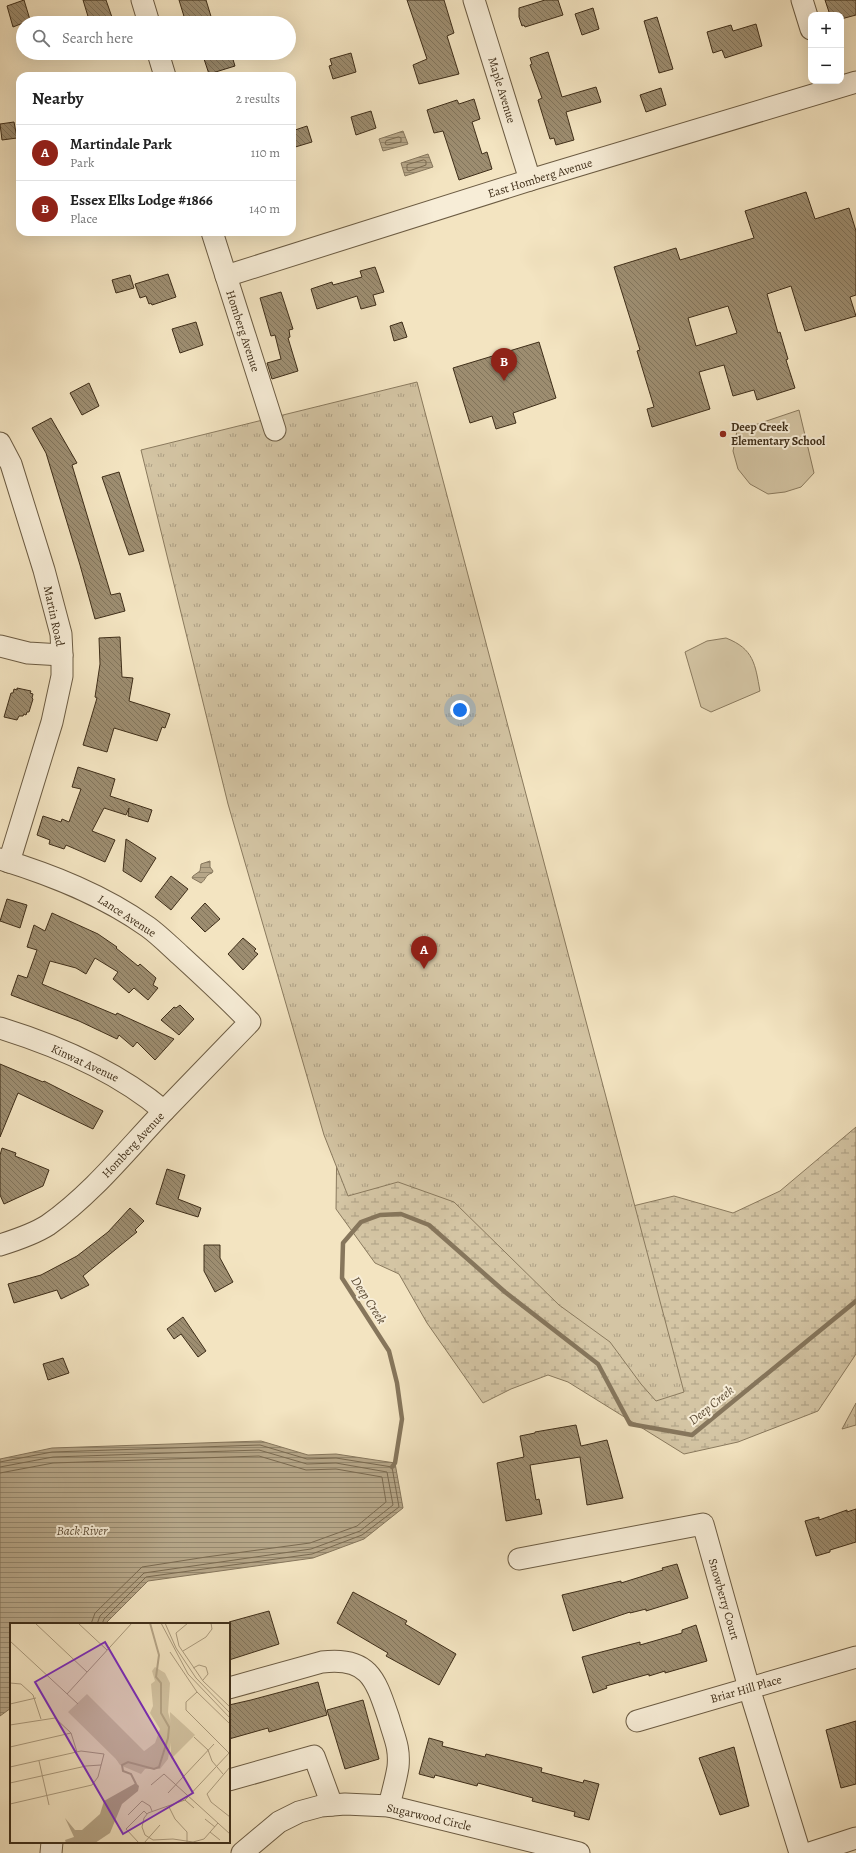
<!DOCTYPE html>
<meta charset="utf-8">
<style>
:root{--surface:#fff;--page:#f2f2f2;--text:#222;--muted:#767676;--line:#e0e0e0;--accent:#8f2418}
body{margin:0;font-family:Alegreya,serif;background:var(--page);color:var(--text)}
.controls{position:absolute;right:12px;top:12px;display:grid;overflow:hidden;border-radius:8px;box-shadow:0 4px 16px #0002}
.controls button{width:36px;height:36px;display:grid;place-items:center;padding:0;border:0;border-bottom:1px solid var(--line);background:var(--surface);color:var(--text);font:20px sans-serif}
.you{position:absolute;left:460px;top:710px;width:14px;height:14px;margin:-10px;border:3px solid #fff;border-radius:50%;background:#1a73e8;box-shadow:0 0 0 6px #1a73e833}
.badge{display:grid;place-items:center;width:26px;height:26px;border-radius:50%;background:var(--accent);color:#fff;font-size:13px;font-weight:700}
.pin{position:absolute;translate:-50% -33px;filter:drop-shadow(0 1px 2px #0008)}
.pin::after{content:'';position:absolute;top:21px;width:14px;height:12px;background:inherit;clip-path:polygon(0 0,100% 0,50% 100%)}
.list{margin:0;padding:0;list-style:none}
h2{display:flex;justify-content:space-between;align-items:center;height:52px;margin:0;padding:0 16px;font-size:17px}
h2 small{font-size:13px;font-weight:400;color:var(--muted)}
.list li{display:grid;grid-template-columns:26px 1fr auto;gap:12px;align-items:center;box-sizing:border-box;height:56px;padding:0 16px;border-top:1px solid var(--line)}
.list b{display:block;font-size:15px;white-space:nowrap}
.list p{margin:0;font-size:13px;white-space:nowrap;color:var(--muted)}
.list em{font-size:13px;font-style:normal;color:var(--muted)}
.icon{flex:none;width:22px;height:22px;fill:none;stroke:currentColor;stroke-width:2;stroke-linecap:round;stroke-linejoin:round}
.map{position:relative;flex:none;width:856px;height:1853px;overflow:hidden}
.search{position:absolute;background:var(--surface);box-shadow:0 4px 16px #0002;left:16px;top:16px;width:280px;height:44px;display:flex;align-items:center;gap:10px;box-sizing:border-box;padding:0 14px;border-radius:22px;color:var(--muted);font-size:15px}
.panel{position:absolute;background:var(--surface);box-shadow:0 4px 16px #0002;left:16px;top:72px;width:280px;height:164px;border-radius:12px}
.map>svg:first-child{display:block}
.grass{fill:#d4c5a4;stroke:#8a7a5e}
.wetland{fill:url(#wetland-marsh);stroke:#8a7a5e}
.park{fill:url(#park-tufts);stroke:#8a7a5e}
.water{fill:url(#water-rules);stroke:#86765c}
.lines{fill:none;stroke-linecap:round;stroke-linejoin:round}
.shore{stroke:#7a6a50;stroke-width:1}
.stream{stroke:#86765c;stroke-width:4.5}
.building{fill:url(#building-back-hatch);stroke:#3f2e19;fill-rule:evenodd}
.minor-casing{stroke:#6c5c43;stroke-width:23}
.minor{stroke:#f7edd7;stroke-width:21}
.poi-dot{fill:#8f2418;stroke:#f7edd7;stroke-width:1.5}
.labels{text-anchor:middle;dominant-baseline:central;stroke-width:4;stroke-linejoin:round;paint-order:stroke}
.street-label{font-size:12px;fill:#3f2e19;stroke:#f7edd7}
.poi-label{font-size:12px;font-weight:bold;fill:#3f2e19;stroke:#f7edd7;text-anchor:start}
.water-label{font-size:13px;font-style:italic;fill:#5d4c35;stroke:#f7edd7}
.inset-river{fill:none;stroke:#b6a688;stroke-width:2}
.inset-road{fill:none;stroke:#ab9b7e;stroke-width:1}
.view{fill:#7b2cbf;fill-opacity:0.15;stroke:#7b2cbf;stroke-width:2}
.inset-edge{fill:none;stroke:#3f2e19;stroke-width:2}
</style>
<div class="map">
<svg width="856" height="1853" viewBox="0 0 856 1853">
<defs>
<pattern id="wetland-marsh" width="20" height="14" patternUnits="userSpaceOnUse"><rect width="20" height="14" fill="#d4c5a4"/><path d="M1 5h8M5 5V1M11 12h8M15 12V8" fill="none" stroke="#ada085"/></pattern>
<pattern id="park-tufts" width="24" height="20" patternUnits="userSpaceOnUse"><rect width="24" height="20" fill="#d4c5a4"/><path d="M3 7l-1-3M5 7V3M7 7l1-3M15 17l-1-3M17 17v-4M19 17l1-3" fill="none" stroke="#ada085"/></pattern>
<pattern id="water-rules" width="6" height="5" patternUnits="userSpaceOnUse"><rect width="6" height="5" fill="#b6a688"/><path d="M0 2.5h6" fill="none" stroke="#95886e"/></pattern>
<pattern id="building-back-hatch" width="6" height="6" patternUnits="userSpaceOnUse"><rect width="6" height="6" fill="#9d8d70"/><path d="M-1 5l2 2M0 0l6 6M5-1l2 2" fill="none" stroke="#81745b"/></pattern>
</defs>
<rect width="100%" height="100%" fill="#f3e4c1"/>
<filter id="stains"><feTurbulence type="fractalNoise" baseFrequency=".005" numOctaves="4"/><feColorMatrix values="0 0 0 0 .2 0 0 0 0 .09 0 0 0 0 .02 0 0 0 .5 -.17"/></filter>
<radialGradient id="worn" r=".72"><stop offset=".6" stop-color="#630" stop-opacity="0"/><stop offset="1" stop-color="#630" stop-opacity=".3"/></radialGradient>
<g class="grass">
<path d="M799,410L814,473L801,487L785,492L768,494L750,484L738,469L733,451L737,431Z"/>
<path d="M726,638C754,649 755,664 760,691L711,712L701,707L685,652L707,641Z"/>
</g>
<path class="wetland" d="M856,1127V1354L818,1411L738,1442L684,1454L568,1382L548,1375L511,1389L483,1403L427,1323L399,1274L375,1263L336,1209L337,1131L571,1221L674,1196L733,1213L780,1191Z"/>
<g class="park">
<path d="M417,382L684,1392L656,1401L641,1384L610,1342L559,1305L454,1202L398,1182L348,1196L324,1135L228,804L141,450Z"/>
<path d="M856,1403V1425L842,1429Z"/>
</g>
<g class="water">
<path d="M403,131L408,144L383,151L379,139Z"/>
<path d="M428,154L433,167L405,176L401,163Z"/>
<path d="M210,861V867L213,871L212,873C205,875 206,880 201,883L192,878L193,876L200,871L201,864Z"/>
<path d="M261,1441L308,1455L336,1454L395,1463L403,1508L364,1539L313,1558L148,1581L105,1624H11V1708L0,1716V1459L52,1448Z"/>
</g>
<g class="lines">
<g class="shore">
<path d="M399,137L401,138V142L387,145L385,144L386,141Z"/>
<path d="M424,160L426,161V165L409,171L407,170V165Z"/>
<path d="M0,1462L52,1452L260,1445L307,1459L336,1458L392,1467L399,1507L362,1535L312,1554L146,1577L104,1619L102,1624"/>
<path d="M0,1467L53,1457L259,1450L307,1464L336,1463L387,1472L393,1505L360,1531L311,1549L144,1573L100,1616L97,1624"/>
<path d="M0,1473L53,1463L259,1456L306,1470L336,1469L382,1477L386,1502L357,1526L310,1543L206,1557L142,1567L95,1613L91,1624"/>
</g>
<path class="stream" d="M392,1467L395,1463L402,1419L397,1383L389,1351L342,1278L343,1243L361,1222L380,1215L401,1214L429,1225L505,1292L598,1364L630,1424L692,1435L856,1301"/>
</g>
<g class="building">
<path d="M24,0L31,23H23L13,27L7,6Z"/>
<path d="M83,0H106L114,23H90Z"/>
<path d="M179,0H206L213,23H186Z"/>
<path d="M407,0H444L454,33L447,36L459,74L419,84L413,65L427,59Z"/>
<path d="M545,0H558L563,15L525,27L524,25L522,26L519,17V8Z"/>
<path d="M825,0H856V15L841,19V15H830Z"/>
<path d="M593,8L599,29L582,35L575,14Z"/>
<path d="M657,17L673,69L659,73L644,21Z"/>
<path d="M756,24L762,46L725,58L722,50L713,53L707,32L731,25L733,31Z"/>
<path d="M548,52L562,97L596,87L601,102L566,112L574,140L556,145L554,138L550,139L538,100L542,98L530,65L532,64L530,58Z"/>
<path d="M202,53H231L235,66L209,74Z"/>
<path d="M351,53L356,72L333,79L329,66L332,65L330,59Z"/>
<path d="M661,88L666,105L646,112L640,95Z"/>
<path d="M474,99L480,119L472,122L482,154L487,152L492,169L459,180L443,131L434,133L427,110L457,100L459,104Z"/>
<path d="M371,111L376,128L356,135L351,117Z"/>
<path d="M14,122L17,138L2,140L0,124Z"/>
<path d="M307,126L312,142L292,148V131Z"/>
<path d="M806,192L815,219L849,208L856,231V295L850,297L856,316L805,331L791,286L767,294L778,333L780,332L788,359L786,360L795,388L757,400L754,390L733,396L724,365L699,372L710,409L652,427L647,409L654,407L637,351L640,350L614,267L676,248L680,260L754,238L745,211ZM728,306L737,333L696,346L688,318Z"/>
<path d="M375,267L384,292L373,295L376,305L361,309L357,296L317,309L311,289L332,282L333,285L362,277L360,271Z"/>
<path d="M168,274L176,297L152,305L151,303L149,304L146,296L140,298L135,284Z"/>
<path d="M130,275L134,288L116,293L112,280Z"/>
<path d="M281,292L293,329L289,330L290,337L288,338L298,371L272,379L267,363L281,359L275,335L271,336L260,298Z"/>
<path d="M196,322L203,345L180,353L172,329Z"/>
<path d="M402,322L407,337L394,341L390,326Z"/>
<path d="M539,342L556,398L513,413L516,423L496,429L492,416L470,423L453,368Z"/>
<path d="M89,383L99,406L82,415L70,393Z"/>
<path d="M51,418L77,463L72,465L111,595L120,593L125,611L95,619L80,565L46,453L32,428Z"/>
<path d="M119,472L144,551L129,555L102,477Z"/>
<path d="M120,637L122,677L133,678L129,701L170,714L165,728L162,727L157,741L114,728L107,752L83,745L97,698L95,697L100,664L99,638Z"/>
<path d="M17,688L31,691L30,693L33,694L32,698L33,699L29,712H27L26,715L24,714L23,716H19L17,720L4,717L11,693H13L14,689L17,690Z"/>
<path d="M78,767L115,779L110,796L152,810L148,822L128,816L129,808L126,815L104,808L92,831L115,840L105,862L66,845L64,849L49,844L50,840L37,835L43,816L61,822L62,819L69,822L81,789L72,787Z"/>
<path d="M126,839L156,858L141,882L123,871Z"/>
<path d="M171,876L188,889L171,910L155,897Z"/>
<path d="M7,899L27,905L20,928L0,921Z"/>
<path d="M205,903L220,919L205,932L191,918Z"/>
<path d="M52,913L98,934L117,947L116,948L138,966L140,964L156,978L153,985L158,988L148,1000L134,988L129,993L113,979L118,972L95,958L86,974L76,968L50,961L42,984L116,1015L117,1013L174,1039L155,1060L137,1042L133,1047L119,1035L117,1039L79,1021L11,995L18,975L27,978L37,950L27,947L34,925L45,931Z"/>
<path d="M243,938L256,949L254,951L258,954L243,970L228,954Z"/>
<path d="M180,1005L194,1019L179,1035L161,1020L174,1007L176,1008Z"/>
<path d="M0,1064L43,1082L44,1081L103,1111L93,1129L18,1093L0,1137Z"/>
<path d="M2,1148L16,1153L15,1156L49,1170L43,1186L4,1204L0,1195V1155Z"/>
<path d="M167,1169L185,1175L178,1199L201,1208L198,1217L156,1204Z"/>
<path d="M130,1208L144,1221L135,1230L137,1232L83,1276L89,1285L61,1299L57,1290L14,1303L8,1284L41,1275L77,1256L108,1232Z"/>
<path d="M204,1245H220V1258L233,1282L215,1292L204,1271Z"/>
<path d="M183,1317L206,1351L198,1357L181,1334L174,1339L167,1329Z"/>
<path d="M63,1358L69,1373L48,1380L43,1364Z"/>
<path d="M576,1425L581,1446L607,1440L623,1498L587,1505L580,1457L530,1465L536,1500L539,1499L542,1514L506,1521L497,1463L524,1457L520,1436L535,1433V1432Z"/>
<path d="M856,1509V1542L830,1550V1552L816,1556L805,1521L819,1517V1520L847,1510V1512Z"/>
<path d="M677,1564L688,1598L646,1611V1609L630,1613V1612L573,1631L562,1595L621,1581V1583L653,1573L663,1570L662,1568Z"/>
<path d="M353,1592L407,1621L405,1624L456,1654L439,1685L386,1656L388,1653L337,1623Z"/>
<path d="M269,1611L279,1644L229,1660V1622Z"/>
<path d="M696,1625L707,1661L665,1673V1671L649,1676V1674L606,1686L607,1688L593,1693L582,1657L640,1642V1645L682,1633V1630Z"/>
<path d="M318,1682L327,1715L269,1732L268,1728L229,1739V1705L251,1700Z"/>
<path d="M363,1700L379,1759L345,1769L327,1710Z"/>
<path d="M856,1721V1784L841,1788L826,1730Z"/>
<path d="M429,1738L443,1742L442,1746L485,1757L486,1754L542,1768L541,1772L583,1783L584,1780L599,1784L589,1820L574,1816L575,1812L532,1801L533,1798L478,1783L477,1786L435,1775L434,1778L419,1774Z"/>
<path d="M734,1747L749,1806L720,1815L699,1758Z"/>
</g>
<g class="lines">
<g class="minor-casing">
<g id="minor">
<path d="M142,0L149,23"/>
<path d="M474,0L530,180"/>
<path d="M802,0L811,29"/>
<path d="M158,53L165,76"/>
<path d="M212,232L275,430"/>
<path d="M226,276L530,180L856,82"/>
<path d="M0,443L11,464L44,570L61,634L62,655V676L52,722L9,862"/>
<path d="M0,646L28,653L62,655"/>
<path d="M0,859C52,875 103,895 148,927C159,935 170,946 180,955C204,977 228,999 250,1022C221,1052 192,1082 163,1112C126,1151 92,1194 48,1225C34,1234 16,1240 0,1245"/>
<path d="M0,1028C58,1046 117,1071 164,1111"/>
<path d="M519,1559L703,1524L749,1688L800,1853"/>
<path d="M229,1688L322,1662C370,1656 376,1681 389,1719C394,1737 400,1747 398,1767C396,1780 392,1793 389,1806"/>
<path d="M637,1721L856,1657"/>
<path d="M229,1780L314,1756L332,1805"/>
<path d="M51,1853L52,1842"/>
<path d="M242,1853L279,1822L299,1812L321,1806L345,1804L389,1806L579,1853"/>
<path d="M810,1853L856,1838"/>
</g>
</g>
<use href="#minor" class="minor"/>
</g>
<circle class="poi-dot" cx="723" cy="434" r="4"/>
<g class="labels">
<g class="street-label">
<text transform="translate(502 90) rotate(73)">Maple Avenue</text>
<text transform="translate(540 178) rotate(-17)">East Homberg Avenue</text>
<text transform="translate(243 331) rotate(72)">Homberg Avenue</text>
<text transform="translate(54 616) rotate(78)">Martin Road</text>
<text transform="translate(127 916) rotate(33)">Lance Avenue</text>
<text transform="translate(85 1063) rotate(25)">Kinwat Avenue</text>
<text transform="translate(133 1145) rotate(-47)">Homberg Avenue</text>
<text transform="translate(724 1599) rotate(74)">Snowberry Court</text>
<text transform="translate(746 1689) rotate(-16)">Briar Hill Place</text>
<text transform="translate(429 1817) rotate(13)">Sugarwood Circle</text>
</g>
<g class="poi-label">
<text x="731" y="427">Deep Creek<tspan x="731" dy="14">Elementary School</tspan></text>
</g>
<g class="water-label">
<text transform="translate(369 1300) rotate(57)">Deep Creek</text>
<text transform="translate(711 1405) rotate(-39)">Deep Creek</text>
<text x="82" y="1530">Back River</text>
</g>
</g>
<g transform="translate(10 1623)">
<rect width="220" height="220" fill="#f3e4c1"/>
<path d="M145,44L155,50L160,60L158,89L163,108L158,136L150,146H135L131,151L110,142L106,136L129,132L145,120L150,106L140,90L143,83L141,61L145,58L142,48Z" fill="#d4c5a4"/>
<path d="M77,71L147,141L145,143L119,136L110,140L58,89ZM160,89L185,112L161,136Z" fill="#d4c5a4"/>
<path d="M126,160L129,163L128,168L112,181L100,210L85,220H56L55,217L64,214L55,195L65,207H72L90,191L94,178Z" fill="#b6a688"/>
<path class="inset-river" d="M126,161L121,151L113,148L112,142L118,139L144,146L149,144L158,115L159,104L151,90V60L146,54L149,32L140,0"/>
<path class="inset-road" d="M25,0L77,49M68,0L97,27M151,0L178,51L220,95M155,0L166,25L186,55L220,90M178,0L166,10L169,23L193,58L220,84M0,18L68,81M173,28L196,14L202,6L201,0M160,29L187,69L220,101M183,45L189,42L196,44L198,51L193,57M0,60L11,61L23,72L31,96M187,69L176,79V87L219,130M57,71L122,0M0,81L26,75M0,102L45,95L61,110L67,129M184,114L198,127L202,138L213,151M0,124L61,110M29,138L39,182M0,144L71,128L94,131L88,154L82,162L0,181M220,144L197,171L201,179L220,194M0,160L76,143L91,142M141,162L154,151L220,211M158,170L204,121M175,177L184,185M159,184L165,196L177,209V219M118,192L132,178L140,183L142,188M195,196L205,204M208,200L194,216L183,219L163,216L143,217L135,212L132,204L134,195L138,190L175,177L220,129M200,209L210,217M129,220L116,206L134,188L137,191M134,220L150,202"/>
<path class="view" d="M95,19L183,170L113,211L25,59Z"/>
<rect width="220" height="220" class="inset-edge"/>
</g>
<rect width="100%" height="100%" filter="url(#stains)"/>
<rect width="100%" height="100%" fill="url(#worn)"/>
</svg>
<div class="controls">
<button>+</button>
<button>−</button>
</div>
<div class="you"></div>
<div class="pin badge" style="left:424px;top:969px">A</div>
<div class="pin badge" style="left:504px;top:381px">B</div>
<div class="search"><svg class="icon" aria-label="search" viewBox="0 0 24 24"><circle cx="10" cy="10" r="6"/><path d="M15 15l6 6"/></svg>Search here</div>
<section class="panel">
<h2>Nearby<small>2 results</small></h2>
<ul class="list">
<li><span class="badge">A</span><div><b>Martindale Park</b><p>Park</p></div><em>110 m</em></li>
<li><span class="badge">B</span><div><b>Essex Elks Lodge #1866</b><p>Place</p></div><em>140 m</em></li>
</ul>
</section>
</div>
